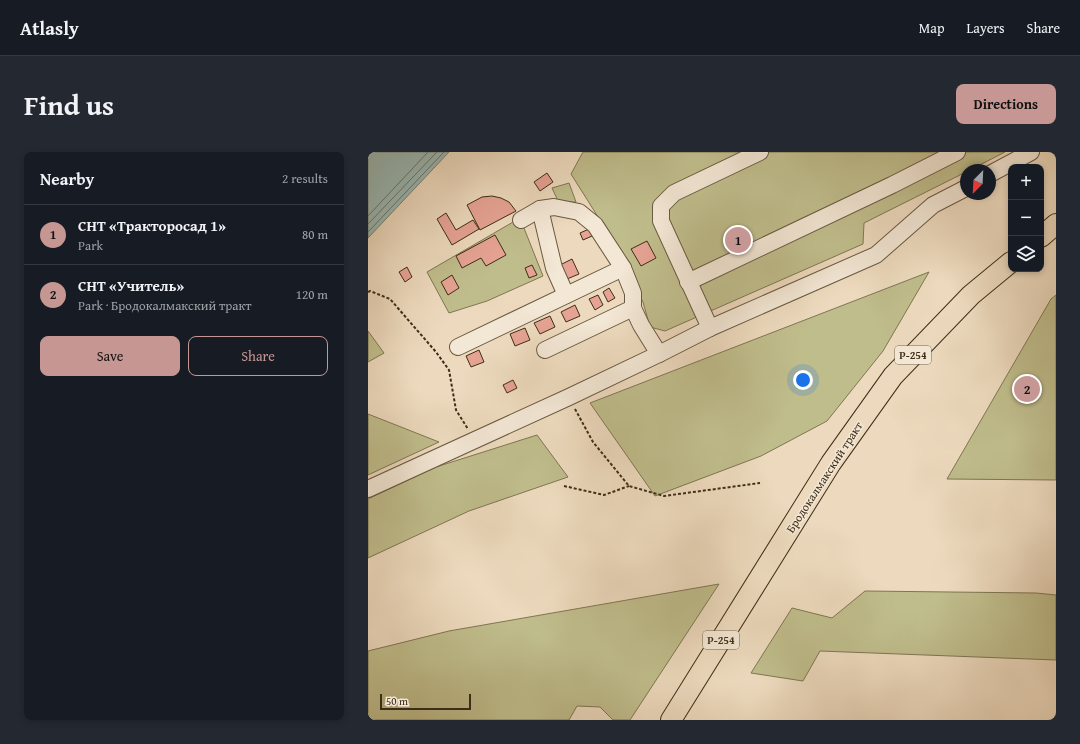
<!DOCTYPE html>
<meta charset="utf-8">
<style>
:root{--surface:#171b24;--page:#242831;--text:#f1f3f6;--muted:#9ea1a6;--line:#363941;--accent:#c59692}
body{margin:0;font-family:"Gentium Book Plus",serif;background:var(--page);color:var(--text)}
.controls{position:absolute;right:12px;top:12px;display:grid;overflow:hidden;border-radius:8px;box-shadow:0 2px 6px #0003}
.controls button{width:36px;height:36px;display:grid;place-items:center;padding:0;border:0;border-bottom:1px solid var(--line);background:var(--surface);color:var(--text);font:20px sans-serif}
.compass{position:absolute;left:592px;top:12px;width:36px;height:36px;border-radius:50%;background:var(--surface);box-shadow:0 2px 6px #0003;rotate:204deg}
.scale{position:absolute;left:12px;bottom:10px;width:91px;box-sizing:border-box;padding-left:4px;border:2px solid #3e2e17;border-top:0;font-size:11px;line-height:14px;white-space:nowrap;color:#3e2e17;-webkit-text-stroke:3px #f3e7d5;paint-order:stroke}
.you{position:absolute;left:435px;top:228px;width:14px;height:14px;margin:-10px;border:3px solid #fff;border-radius:50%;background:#1a73e8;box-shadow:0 0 0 6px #1a73e833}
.badge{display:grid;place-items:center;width:26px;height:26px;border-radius:50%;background:var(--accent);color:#111;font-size:13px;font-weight:700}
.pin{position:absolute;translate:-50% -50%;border:2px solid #fff;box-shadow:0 1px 4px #0006}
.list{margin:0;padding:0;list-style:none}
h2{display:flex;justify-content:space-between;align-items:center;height:52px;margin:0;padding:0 16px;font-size:17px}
h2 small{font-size:13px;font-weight:400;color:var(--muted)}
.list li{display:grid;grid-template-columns:26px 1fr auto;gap:12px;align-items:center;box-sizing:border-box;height:60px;padding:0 16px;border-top:1px solid var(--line)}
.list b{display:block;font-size:15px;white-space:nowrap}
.list p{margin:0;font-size:13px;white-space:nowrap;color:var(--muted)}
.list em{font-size:13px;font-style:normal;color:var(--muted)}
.actions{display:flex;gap:8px;padding:12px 16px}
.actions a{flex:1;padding:9px 0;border:1px solid var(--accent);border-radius:8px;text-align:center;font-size:14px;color:var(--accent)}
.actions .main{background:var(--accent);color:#111}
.icon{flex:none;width:22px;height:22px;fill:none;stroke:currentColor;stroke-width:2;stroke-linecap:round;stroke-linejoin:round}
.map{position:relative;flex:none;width:688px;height:568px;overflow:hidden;border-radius:8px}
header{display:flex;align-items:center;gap:24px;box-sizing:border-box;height:56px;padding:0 20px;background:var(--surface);border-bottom:1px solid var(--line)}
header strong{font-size:19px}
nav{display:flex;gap:22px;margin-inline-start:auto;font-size:14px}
.intro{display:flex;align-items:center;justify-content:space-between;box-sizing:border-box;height:96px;padding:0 24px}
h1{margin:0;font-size:28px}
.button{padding:10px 18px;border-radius:8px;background:var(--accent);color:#111;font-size:14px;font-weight:700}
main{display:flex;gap:24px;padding:0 24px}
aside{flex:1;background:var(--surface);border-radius:8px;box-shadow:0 2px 6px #0003}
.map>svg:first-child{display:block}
.green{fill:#c0bd8c;stroke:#7f7652}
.water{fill:#9abab7;stroke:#758277}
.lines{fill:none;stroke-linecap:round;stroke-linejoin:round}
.shore{stroke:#6c7467;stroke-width:1}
.building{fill:#e6a394;stroke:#3e2e17}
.minor-casing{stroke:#6a5941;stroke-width:18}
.major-casing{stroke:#3e2e17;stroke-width:22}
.path{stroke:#3e2e17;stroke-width:2;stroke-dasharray:3 2;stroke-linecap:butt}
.minor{stroke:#f3e7d5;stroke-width:16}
.major{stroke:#eddabe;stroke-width:20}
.labels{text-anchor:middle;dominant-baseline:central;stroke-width:3;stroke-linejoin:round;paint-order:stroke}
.shield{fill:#f3e7d5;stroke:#746650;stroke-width:1}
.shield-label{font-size:11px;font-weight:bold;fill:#3e2e17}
.street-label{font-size:12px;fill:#3e2e17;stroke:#f3e7d5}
</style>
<header>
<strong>Atlasly</strong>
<nav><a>Map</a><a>Layers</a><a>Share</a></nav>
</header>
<div class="intro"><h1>Find us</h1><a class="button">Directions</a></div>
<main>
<aside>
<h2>Nearby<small>2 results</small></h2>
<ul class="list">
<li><span class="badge">1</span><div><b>СНТ «Тракторосад 1»</b><p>Park</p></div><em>80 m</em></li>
<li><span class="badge">2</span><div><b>СНТ «Учитель»</b><p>Park · Бродокалмакский тракт</p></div><em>120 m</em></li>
</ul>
<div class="actions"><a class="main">Save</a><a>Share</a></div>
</aside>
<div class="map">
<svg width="688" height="568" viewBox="0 0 688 568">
<rect width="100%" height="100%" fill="#eddabe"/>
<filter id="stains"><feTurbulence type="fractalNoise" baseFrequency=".005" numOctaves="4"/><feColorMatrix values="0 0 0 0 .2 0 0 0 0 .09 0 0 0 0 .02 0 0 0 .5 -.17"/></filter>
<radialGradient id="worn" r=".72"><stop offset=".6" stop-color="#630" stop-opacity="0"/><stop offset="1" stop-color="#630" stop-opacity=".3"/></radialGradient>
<g class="green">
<path d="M215,0H637L602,18H598V20L496,71L495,92L297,179L282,175L275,150L242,84L203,22Z"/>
<path d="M201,31L208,50L191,51L184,36Z"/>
<path d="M152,66L175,124L119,149L81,161L59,120Z"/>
<path d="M561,120L515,199L459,269L393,304L287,344L222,251Z"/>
<path d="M688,143V328L579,327L683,147Z"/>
<path d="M0,179L16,201L0,210Z"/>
<path d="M0,262L71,290L0,323Z"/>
<path d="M169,283L200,325L101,359L0,406V347L68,315Z"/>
<path d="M351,432L262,568H245L232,555L209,554L201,568H0V499L81,479Z"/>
<path d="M497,439L668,441L688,443V508L452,499L435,529L383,521L424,456L464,466Z"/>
</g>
<path class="water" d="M0,0H81L0,86Z"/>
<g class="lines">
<g class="shore">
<path d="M0,64L60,0"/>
<path d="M0,72L69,0"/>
<path d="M0,80L76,0"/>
</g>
</g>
<g class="building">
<path d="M179,21L185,30L172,39L166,30Z"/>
<path d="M124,44L133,46L141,50L148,59L112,78L99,53L114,45Z"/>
<path d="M78,61L88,78L105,68L111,77L84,93L69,67Z"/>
<path d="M221,77L224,84L215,88L212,81Z"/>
<path d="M127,83L138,103L118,114L113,106L94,116L88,104Z"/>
<path d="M279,89L288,106L273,114L263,97Z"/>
<path d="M204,107L211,122L199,127L192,113Z"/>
<path d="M164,113L169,123L161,126L157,116Z"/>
<path d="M39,115L44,125L37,130L31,120Z"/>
<path d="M84,123L91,136L80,143L73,130Z"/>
<path d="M241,136L247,146L240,150L235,140Z"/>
<path d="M230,143L235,153L227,158L221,147Z"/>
<path d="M207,153L212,164L198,170L193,160Z"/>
<path d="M182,164L187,175L172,182L166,171Z"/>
<path d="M157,176L162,188L147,194L142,182Z"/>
<path d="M111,198L116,210L103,215L98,204Z"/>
<path d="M145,228L149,236L139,241L135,233Z"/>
</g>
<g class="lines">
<g class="minor-casing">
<g id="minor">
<path d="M622,22L663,0"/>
<path d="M172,57L186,116L198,143"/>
<path d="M153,68L172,57L186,55L211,60L227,73L255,116L265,141V156"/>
<path d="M320,130L524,33L589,0"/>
<path d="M342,176L293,69V54L306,41L392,0"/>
<path d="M90,195L255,116"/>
<path d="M177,198L265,156L273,173L291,202"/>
<path d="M0,337L201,245L291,202L342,176L508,103L565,53L598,36"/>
</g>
</g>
<g class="major-casing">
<g id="major">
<path d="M673,85L688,72"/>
<path d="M303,568L463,311L525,224L603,143L643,110"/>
</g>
</g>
<g class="path">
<path d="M0,140L2,139L22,147L68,200L81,218L88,258L100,277"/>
<path d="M207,257L225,290L261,334L296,344L392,331"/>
<path d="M196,334L236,343L261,334"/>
</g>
<use href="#minor" class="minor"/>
<use href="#major" class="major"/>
</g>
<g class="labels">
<g class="shield">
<rect x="527" y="194" width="36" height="18" rx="3"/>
<rect x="335" y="479" width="36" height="18" rx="3"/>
</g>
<g class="shield-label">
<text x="545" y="203">Р-254</text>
<text x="353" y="488">Р-254</text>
</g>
<g class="street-label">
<text transform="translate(456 325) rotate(-57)">Бродокалмакский тракт</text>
</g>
</g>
<rect width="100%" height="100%" filter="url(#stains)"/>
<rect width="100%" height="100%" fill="url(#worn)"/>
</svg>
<div class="controls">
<button>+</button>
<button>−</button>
<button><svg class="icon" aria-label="layers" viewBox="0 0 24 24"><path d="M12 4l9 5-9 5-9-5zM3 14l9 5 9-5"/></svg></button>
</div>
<svg class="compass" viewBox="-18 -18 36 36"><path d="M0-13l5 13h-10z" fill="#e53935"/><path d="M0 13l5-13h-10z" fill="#9ea1a6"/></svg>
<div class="scale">50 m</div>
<div class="you"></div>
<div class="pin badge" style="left:370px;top:88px">1</div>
<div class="pin badge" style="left:659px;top:237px">2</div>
</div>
</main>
